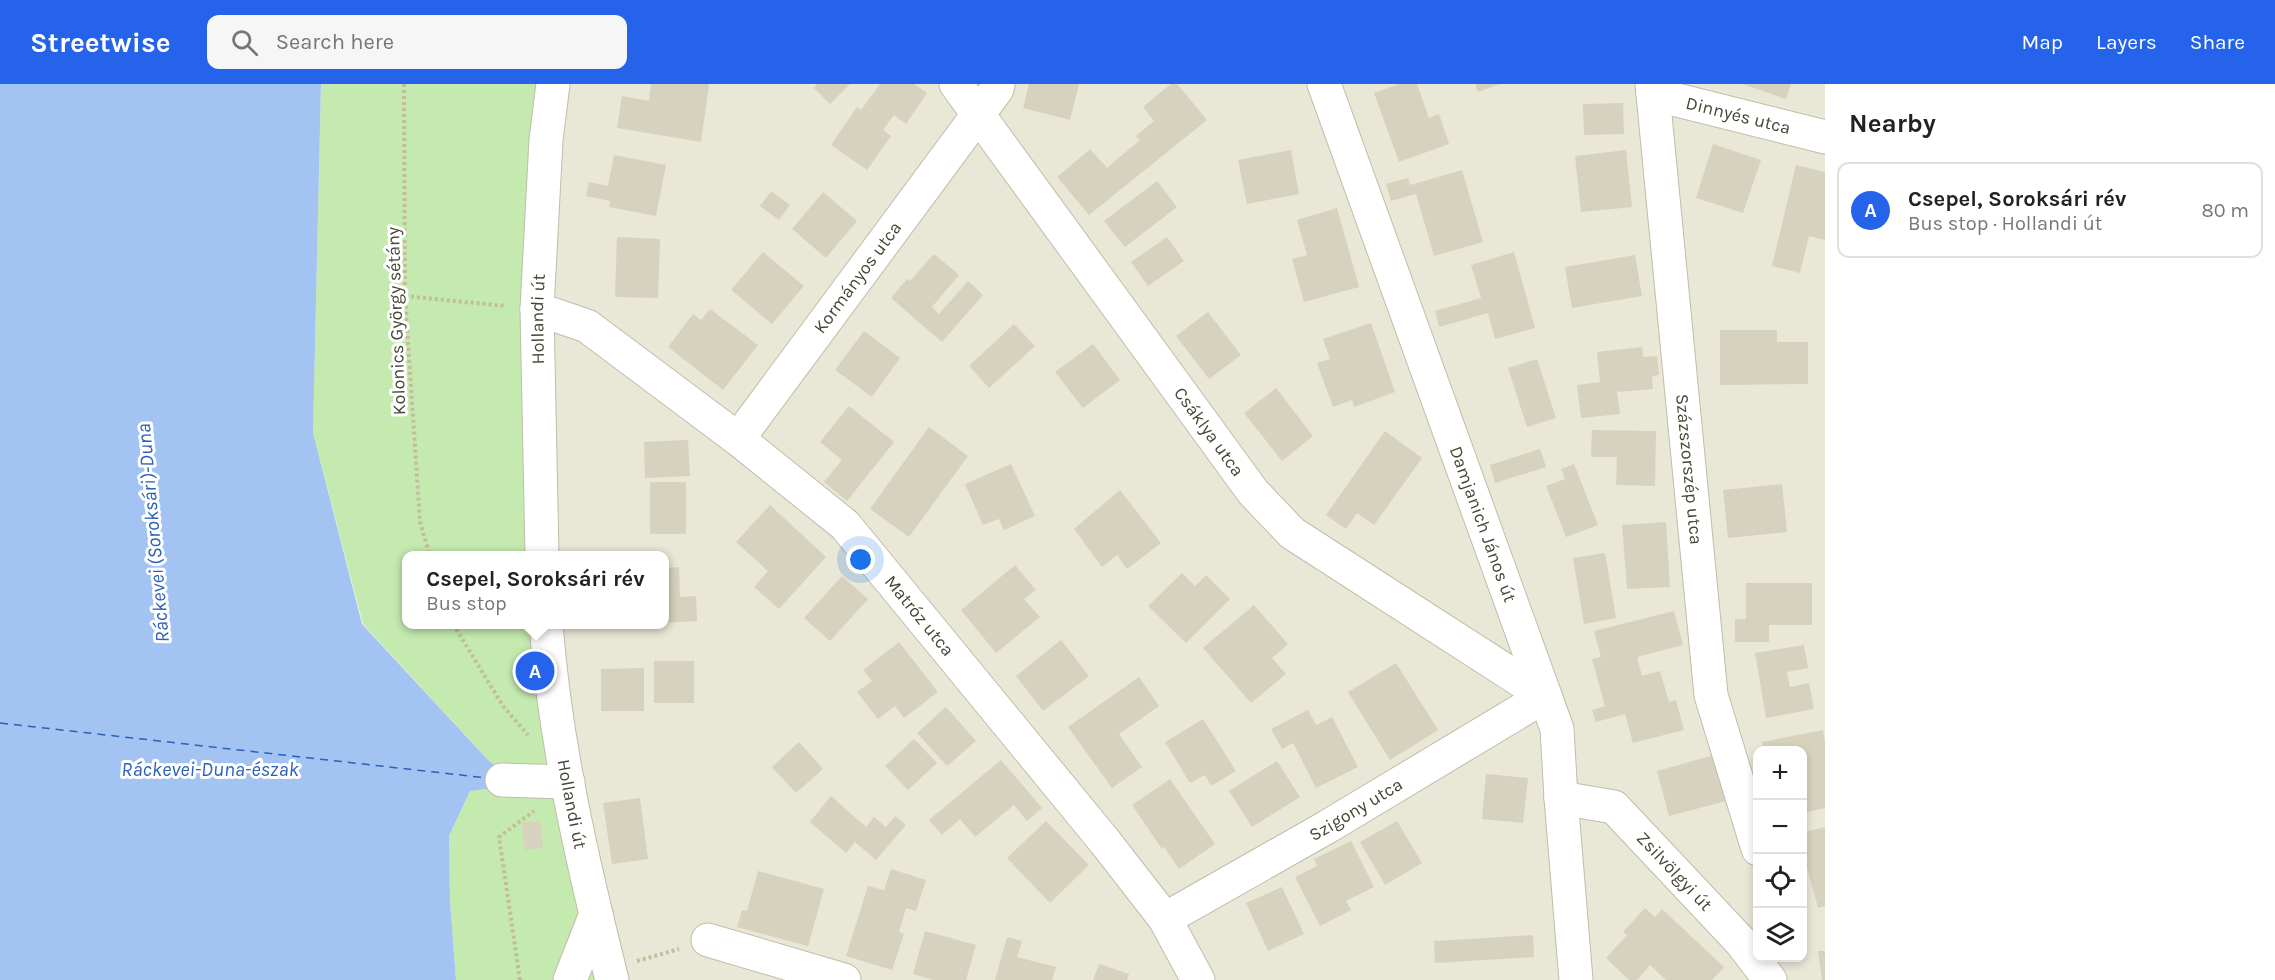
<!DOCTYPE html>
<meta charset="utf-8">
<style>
:root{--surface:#fff;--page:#f6f6f6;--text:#222;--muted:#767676;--line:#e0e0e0;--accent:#2563eb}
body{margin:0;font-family:Karla,sans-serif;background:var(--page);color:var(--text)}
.controls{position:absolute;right:18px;bottom:18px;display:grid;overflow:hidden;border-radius:12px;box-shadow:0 3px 9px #0003}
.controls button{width:54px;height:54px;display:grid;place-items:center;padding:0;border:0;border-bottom:2px solid var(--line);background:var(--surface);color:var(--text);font:30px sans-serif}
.you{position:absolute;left:861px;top:476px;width:21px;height:21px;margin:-15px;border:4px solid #fff;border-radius:50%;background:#1a73e8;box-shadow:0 0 0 9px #1a73e833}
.badge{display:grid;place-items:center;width:39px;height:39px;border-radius:50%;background:var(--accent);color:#fff;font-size:20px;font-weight:700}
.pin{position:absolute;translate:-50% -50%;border:3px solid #fff;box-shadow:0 2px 6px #0006}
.popup{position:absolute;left:402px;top:467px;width:267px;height:78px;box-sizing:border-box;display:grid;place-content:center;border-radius:12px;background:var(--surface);filter:drop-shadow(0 2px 4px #0005);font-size:20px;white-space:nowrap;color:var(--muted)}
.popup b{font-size:22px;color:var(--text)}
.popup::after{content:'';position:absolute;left:50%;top:100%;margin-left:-12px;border:12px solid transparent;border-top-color:var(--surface)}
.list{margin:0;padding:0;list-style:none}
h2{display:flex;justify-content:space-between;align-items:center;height:78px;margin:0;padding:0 24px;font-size:26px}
h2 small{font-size:20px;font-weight:400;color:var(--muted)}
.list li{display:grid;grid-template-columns:39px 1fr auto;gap:18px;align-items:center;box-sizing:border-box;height:96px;margin:0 12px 12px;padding:0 12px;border:2px solid var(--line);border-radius:12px}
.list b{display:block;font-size:22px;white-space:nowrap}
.list p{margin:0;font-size:20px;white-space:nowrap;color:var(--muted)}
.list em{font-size:20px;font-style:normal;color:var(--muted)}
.icon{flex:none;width:33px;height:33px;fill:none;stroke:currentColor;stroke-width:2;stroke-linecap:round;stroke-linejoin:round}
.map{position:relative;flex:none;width:1825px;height:896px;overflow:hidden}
header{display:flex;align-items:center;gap:36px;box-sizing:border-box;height:84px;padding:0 30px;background:var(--accent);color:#fff}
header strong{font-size:28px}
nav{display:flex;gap:33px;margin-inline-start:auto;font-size:21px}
.search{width:420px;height:54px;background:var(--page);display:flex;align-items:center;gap:15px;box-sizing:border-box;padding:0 21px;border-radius:12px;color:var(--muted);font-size:22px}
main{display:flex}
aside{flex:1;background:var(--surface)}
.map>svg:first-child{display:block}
.residential{fill:#e9e7d6;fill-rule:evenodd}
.green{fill:#c4eab0}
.water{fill:#a3c3f3}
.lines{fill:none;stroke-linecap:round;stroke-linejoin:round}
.ferry{stroke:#2b61b9;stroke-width:1.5;stroke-dasharray:8 6;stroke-linecap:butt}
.building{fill:#d7d2bd}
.minor-casing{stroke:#c1bdaa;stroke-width:35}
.path{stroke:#c3bd9b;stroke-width:4;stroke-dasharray:3 3;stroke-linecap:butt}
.minor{stroke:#fff;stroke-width:33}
.labels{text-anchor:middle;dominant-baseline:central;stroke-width:6;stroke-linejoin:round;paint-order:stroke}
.street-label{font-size:18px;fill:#484536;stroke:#fff}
.water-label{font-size:20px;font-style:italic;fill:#2b61b9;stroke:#fff}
</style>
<header>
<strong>Streetwise</strong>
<div class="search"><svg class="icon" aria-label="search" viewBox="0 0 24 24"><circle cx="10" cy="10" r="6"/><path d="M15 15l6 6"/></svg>Search here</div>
<nav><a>Map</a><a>Layers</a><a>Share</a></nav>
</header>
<main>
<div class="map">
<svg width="1825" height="896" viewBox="0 0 1825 896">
<rect width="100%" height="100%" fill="#f5f3e8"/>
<path class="residential" d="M553,0H1825V896H610L546,541L664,540V472H542ZM1758,666H1802V874H1758Z"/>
<path class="green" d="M321,0H553L542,471L406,472V540L546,541L610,896H456L450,816L449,752L470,707L502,703L501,686L487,675L363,540L313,349Z"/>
<path class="water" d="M0,0H321L313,349L362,540L487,675L501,686L503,703L470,707L449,752L450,816L456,896H0Z"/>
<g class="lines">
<path class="ferry" d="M0,639L487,694"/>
</g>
<g class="building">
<path d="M651,0H709L701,58L617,44L622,12L649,17Z"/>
<path d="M817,0H850L830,20L814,4Z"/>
<path d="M880,0H914L927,9L906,40L894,31L883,46L891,52L867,86L831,61L857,23L861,26Z"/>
<path d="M1029,0H1079L1070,36L1023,24Z"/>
<path d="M1171,0H1177L1207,36L1089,131L1057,93L1090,65L1107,84L1140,56L1136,52L1154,37L1143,23Z"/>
<path d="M1399,0H1417L1429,34L1439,30L1449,60L1399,78L1374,9Z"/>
<path d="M1475,0H1500L1478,8Z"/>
<path d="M1743,0H1791L1786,15Z"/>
<path d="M1623,19L1624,50L1584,51L1583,20Z"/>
<path d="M1713,60L1761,76L1743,129L1696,114Z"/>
<path d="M1291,66L1299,110L1247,120L1238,76Z"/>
<path d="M1626,66L1632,123L1581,128L1575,72Z"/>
<path d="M614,71L666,81L656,132L609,123L610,117L586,112L589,98L608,102Z"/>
<path d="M1796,81L1825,88V156L1809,152L1800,189L1772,182Z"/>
<path d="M1462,86L1483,158L1434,172L1416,110L1391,117L1386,100L1408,94L1410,101Z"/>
<path d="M1157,97L1177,123L1125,163L1104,137Z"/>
<path d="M771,107L790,121L779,136L760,122Z"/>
<path d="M823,108L857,137L826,174L792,145Z"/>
<path d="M1337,124L1359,203L1304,218L1292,175L1307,171L1297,136Z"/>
<path d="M617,153L660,155L658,214L615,213Z"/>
<path d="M1167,153L1184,177L1148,202L1131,178Z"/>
<path d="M763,168L804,202L772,240L731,206Z"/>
<path d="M1514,168L1535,244L1495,255L1488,229L1439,243L1435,227L1481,214L1471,181Z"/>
<path d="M934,170L959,191L932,223L939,230L968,197L983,211L942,258L891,214L907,195L910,197Z"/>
<path d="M1635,171L1642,212L1572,224L1565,183Z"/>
<path d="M710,225L758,261L723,306L668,263L693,230L701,236Z"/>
<path d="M1208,228L1241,271L1209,295L1176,252Z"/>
<path d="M1371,239L1395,308L1354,323L1352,316L1333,323L1317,279L1330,275L1323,255Z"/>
<path d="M1014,240L1035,262L989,304L969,282Z"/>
<path d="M1720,246H1777V258H1808V300L1720,301Z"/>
<path d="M864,247L900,274L872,313L835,286Z"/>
<path d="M1093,260L1120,296L1083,324L1055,288Z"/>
<path d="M1642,263L1643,273L1657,272L1659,291L1652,292L1653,305L1617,308L1620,330L1581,334L1577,301L1600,298L1597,268Z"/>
<path d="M1537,275L1556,334L1527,343L1508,284Z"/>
<path d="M1276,304L1313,352L1282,377L1244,329Z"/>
<path d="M849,322L894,358L847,417L824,398L842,376L820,358Z"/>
<path d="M929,343L968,372L909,453L870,425Z"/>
<path d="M1592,346L1656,347L1655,402L1616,401L1617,373H1591Z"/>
<path d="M1385,347L1422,374L1374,441L1357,429L1346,445L1326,431Z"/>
<path d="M688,356L690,392L645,394L644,358Z"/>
<path d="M1540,365L1546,383L1495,399L1490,381Z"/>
<path d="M1011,380L1035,432L1004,446L999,435L983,441L965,400Z"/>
<path d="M1574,380L1598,441L1566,453L1546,402L1565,395L1561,385Z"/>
<rect x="650" y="398" width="36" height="52"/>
<path d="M1782,400L1787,448L1728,454L1723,406Z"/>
<path d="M1120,406L1161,459L1127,485L1117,471L1102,483L1074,445Z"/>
<path d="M770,421L826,473L779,525L754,503L768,487L736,458Z"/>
<path d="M1666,438L1670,503L1627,505L1622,441Z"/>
<path d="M1605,469L1616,534L1584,540L1573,474Z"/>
<path d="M1015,481L1036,506L1024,515L1040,533L996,569L961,526Z"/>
<path d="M679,483L680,513L696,512L697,537L664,539V484Z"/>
<path d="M1182,489L1195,502L1206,491L1230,515L1186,559L1148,522Z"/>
<path d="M842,492L868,515L830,557L804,534Z"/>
<path d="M1746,499H1812V541H1769V558H1735V535H1746Z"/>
<path d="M1254,521L1288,560L1272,574L1286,590L1251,619L1203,564Z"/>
<path d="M1674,527L1683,561L1637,573L1642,592L1660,587L1669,618L1676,616L1684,646L1633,659L1625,630L1596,638L1592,626L1605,622L1592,575L1601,573L1594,547Z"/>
<path d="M1061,556L1089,592L1043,627L1016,592Z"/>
<path d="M899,558L938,608L904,634L895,622L878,635L857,608L872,597L863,586Z"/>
<path d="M1804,561L1808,584L1787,588L1790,603L1809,599L1814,625L1766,634L1755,569Z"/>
<rect x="654" y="577" width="40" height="42"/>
<path d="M1396,579L1438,646L1390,676L1348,608Z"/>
<path d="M644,584V627H601V585Z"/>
<path d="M1139,593L1159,622L1119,650L1142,683L1112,704L1068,643Z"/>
<path d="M946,623L976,657L947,682L917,649Z"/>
<path d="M1308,626L1316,641L1332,633L1358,683L1316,704L1293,659L1282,665L1271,645Z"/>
<path d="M1203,635L1236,687L1211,702L1205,691L1190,699L1165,658Z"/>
<path d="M1823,646L1825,658V724L1802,729V666H1764L1762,658Z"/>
<path d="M914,655L937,679L908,706L885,682Z"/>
<path d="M799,658L823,685L796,709L772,683Z"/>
<path d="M1718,670L1730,716L1669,732L1657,687Z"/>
<path d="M1001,676L1042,724L1027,737L1014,721L975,753L960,735L942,751L929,736Z"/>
<path d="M1277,677L1300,713L1252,743L1229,707Z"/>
<path d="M1486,690L1528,694L1523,739L1482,735Z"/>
<path d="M1170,695L1215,760L1179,785L1164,763L1162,765L1132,721Z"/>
<path d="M831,712L866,743L874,733L886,743L895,732L906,741L876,776L855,758L846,769L810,738Z"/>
<path d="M640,714L648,775L612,780L603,719Z"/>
<path d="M540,737L543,764L525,766L522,739Z"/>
<path d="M1046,737L1089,781L1050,819L1007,774Z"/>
<path d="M1397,737L1422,779L1385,801L1360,758Z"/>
<path d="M1825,743V822L1818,824L1802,765V749Z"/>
<path d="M1351,757L1374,803L1346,817L1351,826L1320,842L1295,793L1317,782L1314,775Z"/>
<path d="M891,785L926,796L916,827L906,824L899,848L904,850L892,886L846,872L868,802L884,806Z"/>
<path d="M758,787L824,805L808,862L737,843L742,826L747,827Z"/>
<path d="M1282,803L1304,850L1268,867L1246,819Z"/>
<path d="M1645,824L1655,833L1662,825L1724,883L1712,896H1666L1650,881L1637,896H1629L1606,874L1627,851L1623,848Z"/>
<path d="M925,847L976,861L966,896H933L913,890Z"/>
<path d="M1533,851L1534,873L1435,879L1434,857Z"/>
<path d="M1007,853L1022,857L1017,873L1056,883L1052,896H995Z"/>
<path d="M1818,867H1825V896H1822Z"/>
<path d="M1099,880L1129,890L1127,896H1093Z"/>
</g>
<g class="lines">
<g class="minor-casing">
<g id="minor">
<path id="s1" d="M956,0L1253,408L1292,449L1545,612"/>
<path id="s2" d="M1324,0L1557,645L1561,714L1576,896"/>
<path id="s3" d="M1652,0L1711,611L1758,765"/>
<path id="s4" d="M1653,10L1825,53"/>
<path id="s5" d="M537,225L587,242L738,355L845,441L1106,759L1165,835L1198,896"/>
<path id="s6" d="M738,355L997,5L998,0"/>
<path id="s7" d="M542,472L537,225L546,56L553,0"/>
<path id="s8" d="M546,540C555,660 583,780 612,896"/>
<path d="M502,696L568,698"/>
<path id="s9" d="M1561,714L1614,723L1741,858L1770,896"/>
<path id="s10" d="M1165,835L1327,743L1545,612"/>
<path d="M708,856L844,896"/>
<path d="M570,896L596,830"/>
</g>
</g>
<g class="path">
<path d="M404,0L405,212L420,438L430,472"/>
<path d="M405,212L506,222"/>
<path d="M453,540L503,622L528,651"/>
<path d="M637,877L679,865"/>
<path d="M520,896L499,753L534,727"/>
</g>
<use href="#minor" class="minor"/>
</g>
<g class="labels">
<g class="street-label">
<text stroke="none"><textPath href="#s4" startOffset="88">Dinnyés utca</textPath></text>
<text stroke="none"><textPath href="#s6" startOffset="201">Kormányos utca</textPath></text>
<text stroke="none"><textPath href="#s7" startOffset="237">Hollandi út</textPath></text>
<text transform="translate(396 237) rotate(-92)">Kolonics György sétány</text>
<text stroke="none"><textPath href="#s1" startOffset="430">Csáklya utca</textPath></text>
<text stroke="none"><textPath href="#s3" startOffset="387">Százszorszép utca</textPath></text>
<text stroke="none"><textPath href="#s2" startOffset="468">Damjanich János út</textPath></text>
<text stroke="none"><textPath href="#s5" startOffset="496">Matróz utca</textPath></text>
<text stroke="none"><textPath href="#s8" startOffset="182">Hollandi út</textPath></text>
<text stroke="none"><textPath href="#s10" startOffset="220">Szigony utca</textPath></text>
<text stroke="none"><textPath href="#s9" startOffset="142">Zsilvölgyi út</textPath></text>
</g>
<g class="water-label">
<text transform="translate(153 449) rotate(-95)">Ráckevei (Soroksári)-Duna</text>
<text x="210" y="685">Ráckevei-Duna-észak</text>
</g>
</g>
</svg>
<div class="controls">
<button>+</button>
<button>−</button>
<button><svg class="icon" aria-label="locate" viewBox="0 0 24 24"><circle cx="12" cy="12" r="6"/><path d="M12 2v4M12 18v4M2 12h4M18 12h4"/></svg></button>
<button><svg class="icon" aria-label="layers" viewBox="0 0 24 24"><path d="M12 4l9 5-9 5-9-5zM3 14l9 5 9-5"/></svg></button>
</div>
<div class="you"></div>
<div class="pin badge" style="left:535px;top:587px">A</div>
<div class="popup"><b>Csepel, Soroksári rév</b>Bus stop</div>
</div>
<aside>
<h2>Nearby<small></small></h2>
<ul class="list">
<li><span class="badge">A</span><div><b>Csepel, Soroksári rév</b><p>Bus stop · Hollandi út</p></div><em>80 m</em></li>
</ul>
</aside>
</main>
